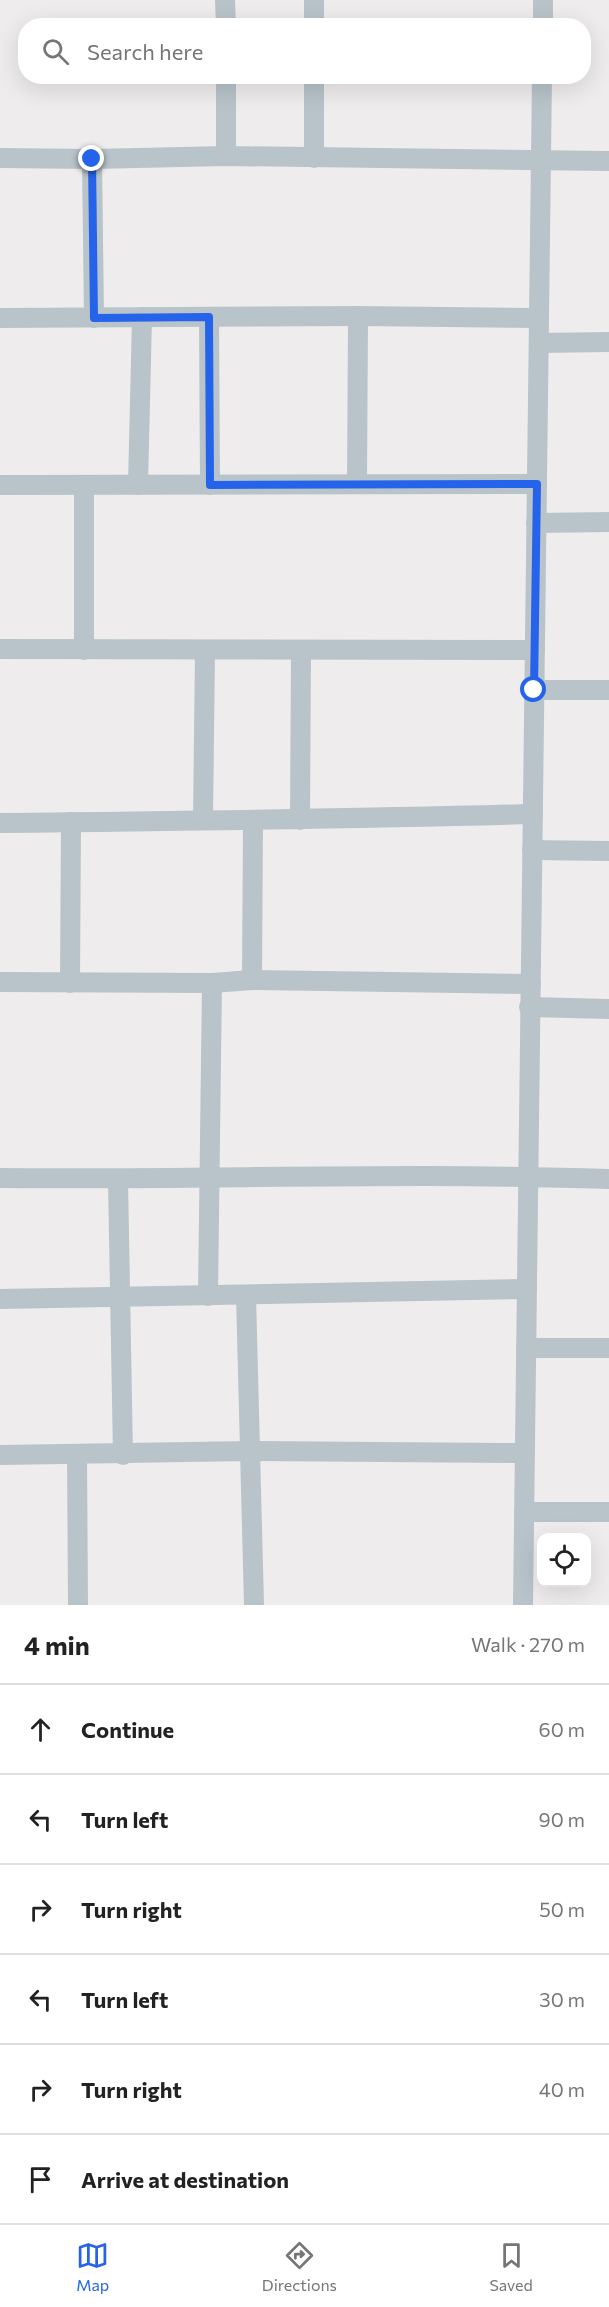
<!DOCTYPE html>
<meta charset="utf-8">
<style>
:root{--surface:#fff;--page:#f6f6f6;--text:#222;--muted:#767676;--line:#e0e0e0;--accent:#2563eb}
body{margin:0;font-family:Commissioner,sans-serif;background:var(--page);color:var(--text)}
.controls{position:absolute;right:18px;bottom:18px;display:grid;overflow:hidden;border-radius:12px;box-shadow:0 6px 24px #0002}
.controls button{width:54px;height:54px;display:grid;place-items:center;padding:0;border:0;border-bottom:2px solid var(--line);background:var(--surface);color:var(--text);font:30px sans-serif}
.stop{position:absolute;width:18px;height:18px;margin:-14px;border:4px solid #2563eb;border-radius:50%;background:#fff}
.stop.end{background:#2563eb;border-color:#fff;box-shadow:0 2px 6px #0008}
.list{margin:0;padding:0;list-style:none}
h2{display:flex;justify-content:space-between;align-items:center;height:78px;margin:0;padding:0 24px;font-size:26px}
h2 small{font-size:20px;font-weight:400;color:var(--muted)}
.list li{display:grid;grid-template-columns:39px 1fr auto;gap:18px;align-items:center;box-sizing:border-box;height:90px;padding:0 24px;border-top:2px solid var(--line)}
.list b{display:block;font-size:22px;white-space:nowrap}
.list em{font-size:20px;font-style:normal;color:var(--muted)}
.icon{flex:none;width:33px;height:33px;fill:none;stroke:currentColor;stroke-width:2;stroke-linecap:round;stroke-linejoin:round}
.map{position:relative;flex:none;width:609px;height:1605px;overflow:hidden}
.search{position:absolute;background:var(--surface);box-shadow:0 6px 24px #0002;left:18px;right:18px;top:18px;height:66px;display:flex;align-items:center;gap:15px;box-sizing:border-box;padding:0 21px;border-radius:24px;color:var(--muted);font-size:22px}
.sheet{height:618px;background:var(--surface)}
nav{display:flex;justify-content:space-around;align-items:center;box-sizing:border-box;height:84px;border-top:2px solid var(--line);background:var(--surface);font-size:16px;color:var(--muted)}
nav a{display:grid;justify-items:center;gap:3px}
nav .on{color:var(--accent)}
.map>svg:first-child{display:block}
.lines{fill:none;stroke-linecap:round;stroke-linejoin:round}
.minor{stroke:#b8c4ca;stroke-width:20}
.route{stroke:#2563eb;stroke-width:8}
</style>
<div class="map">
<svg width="609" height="1605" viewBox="0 0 609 1605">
<rect width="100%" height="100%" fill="#efeced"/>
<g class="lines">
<g class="minor">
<path d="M225,0L226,26"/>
<path d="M314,26V0"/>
<path d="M543,26V0"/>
<path d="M226,76V156"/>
<path d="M0,158L92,159L226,156L609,161"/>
<path d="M314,158V76"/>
<path d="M92,159L94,318"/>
<path d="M209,317L210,485"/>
<path d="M0,318L358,316L539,318"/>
<path d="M539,343L609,342"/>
<path d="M357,484L358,316"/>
<path d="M0,485L537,484"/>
<path d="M84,485V650"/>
<path d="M138,485L142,317"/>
<path d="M536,523L609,522"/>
<path d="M0,649L535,650"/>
<path d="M534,690H609"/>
<path d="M203,819L205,650"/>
<path d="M300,820L301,650"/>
<path d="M0,823C178,821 355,819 533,814"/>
<path d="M532,850L609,851"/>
<path d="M252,980L253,820"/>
<path d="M0,982L212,983L252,980L531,984"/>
<path d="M70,983L71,822"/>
<path d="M529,1007L609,1009"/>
<path d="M0,1178C203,1180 406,1172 609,1179"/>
<path d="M118,1179L123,1455"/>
<path d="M246,1295L254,1605"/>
<path d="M208,1296L212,983"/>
<path d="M0,1299L527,1289"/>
<path d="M526,1348H609"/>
<path d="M0,1455L250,1451L525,1453"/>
<path d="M77,1456L78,1605"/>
<path d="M524,1512H609"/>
<path d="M523,1605L542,76"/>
</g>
</g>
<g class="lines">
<path class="route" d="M92,159L94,318L209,317L210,485L537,484L534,690"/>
</g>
</svg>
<div class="controls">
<button><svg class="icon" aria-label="locate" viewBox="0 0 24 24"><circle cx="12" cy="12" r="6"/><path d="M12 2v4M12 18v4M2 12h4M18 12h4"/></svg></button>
</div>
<div class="stop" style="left:534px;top:690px"></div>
<div class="stop end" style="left:92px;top:159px"></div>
<div class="search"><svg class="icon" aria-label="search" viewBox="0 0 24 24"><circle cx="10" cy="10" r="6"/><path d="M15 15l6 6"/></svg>Search here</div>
</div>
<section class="sheet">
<h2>4 min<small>Walk · 270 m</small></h2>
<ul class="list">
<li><svg class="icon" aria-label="ahead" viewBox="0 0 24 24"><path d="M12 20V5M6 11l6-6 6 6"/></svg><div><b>Continue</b></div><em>60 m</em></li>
<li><svg class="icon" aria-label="left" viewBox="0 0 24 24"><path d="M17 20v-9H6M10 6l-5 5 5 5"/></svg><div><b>Turn left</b></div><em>90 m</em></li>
<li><svg class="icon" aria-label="right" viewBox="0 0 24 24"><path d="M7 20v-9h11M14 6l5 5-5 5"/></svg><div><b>Turn right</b></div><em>50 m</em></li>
<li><svg class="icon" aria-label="left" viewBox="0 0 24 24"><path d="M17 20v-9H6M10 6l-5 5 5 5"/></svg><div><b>Turn left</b></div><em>30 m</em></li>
<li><svg class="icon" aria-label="right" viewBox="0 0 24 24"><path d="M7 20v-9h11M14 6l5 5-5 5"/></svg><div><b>Turn right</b></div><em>40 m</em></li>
<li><svg class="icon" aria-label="arrive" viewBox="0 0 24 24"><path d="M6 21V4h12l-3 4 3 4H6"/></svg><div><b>Arrive at destination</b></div></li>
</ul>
</section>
<nav>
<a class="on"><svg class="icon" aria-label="map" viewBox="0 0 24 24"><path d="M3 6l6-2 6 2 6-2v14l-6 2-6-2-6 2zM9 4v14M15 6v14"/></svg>Map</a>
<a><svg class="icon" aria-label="directions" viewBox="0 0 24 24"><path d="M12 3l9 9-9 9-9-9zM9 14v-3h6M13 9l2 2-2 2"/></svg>Directions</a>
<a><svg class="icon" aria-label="saved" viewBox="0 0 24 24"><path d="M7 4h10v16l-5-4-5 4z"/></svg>Saved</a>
</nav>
